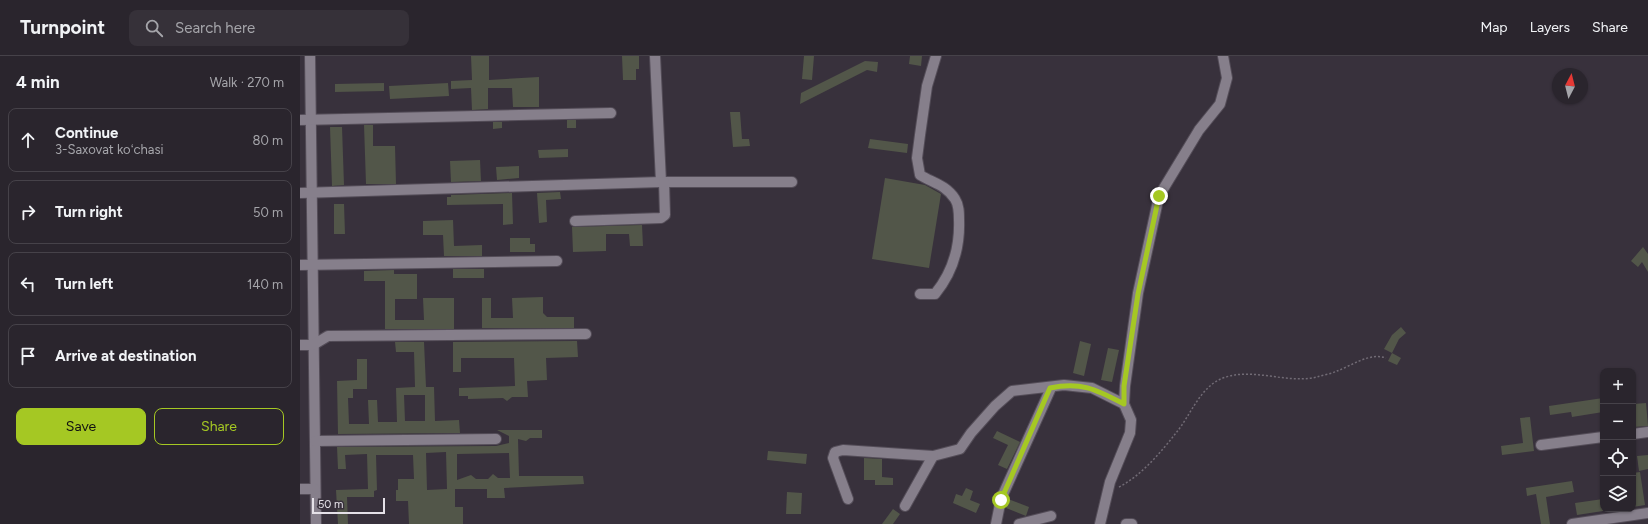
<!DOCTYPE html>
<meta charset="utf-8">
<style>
:root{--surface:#2a252d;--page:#363139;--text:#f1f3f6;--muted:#a5a5aa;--line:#464249;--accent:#a5c823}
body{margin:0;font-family:Figtree,sans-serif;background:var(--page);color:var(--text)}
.controls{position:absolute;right:12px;bottom:12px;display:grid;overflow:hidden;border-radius:8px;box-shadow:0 1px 3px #0004}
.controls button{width:36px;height:36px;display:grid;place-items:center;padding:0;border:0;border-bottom:1px solid var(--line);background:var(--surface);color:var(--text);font:20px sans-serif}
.compass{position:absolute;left:1252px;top:12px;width:36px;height:36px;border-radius:50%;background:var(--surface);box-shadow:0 1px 3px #0004;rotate:7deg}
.scale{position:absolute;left:12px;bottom:10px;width:73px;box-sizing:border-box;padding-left:4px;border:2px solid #e5e1e8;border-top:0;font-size:11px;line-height:14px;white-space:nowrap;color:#e5e1e8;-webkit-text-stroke:3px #38313c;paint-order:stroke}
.stop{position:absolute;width:12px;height:12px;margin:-9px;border:3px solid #a5c823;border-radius:50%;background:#fff}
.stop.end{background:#a5c823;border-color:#fff;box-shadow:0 1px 4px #0008}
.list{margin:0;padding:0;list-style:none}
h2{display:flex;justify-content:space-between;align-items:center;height:52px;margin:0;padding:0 16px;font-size:17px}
h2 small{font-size:13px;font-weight:400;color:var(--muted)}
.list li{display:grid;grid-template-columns:26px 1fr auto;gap:12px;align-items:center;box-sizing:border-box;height:64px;margin:0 8px 8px;padding:0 8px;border:1px solid var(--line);border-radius:8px}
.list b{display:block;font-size:15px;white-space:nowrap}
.list p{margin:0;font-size:13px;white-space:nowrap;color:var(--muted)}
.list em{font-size:13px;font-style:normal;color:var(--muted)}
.actions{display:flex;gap:8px;padding:12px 16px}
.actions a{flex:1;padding:9px 0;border:1px solid var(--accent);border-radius:8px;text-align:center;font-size:14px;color:var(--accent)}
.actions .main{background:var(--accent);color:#111}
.icon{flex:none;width:22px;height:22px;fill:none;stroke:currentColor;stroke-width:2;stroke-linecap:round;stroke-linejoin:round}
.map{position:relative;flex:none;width:1348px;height:468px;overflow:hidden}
header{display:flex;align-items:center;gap:24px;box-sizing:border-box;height:56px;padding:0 20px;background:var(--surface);border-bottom:1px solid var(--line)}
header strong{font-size:19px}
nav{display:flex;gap:22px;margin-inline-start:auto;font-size:14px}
.search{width:280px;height:36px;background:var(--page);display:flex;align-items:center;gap:10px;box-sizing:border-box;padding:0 14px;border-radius:8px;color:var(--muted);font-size:15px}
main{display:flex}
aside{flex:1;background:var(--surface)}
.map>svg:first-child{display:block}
.building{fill:#525649;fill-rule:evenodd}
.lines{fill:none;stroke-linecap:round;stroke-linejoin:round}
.minor-casing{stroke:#544d58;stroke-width:12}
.path{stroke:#716b75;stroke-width:1.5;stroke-dasharray:2 2;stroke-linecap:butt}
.minor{stroke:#867f8b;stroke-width:10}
.route{stroke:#a5c823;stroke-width:5}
</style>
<header>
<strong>Turnpoint</strong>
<div class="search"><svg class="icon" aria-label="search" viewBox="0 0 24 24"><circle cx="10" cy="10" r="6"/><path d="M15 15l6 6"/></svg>Search here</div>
<nav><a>Map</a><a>Layers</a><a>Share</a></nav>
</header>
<main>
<aside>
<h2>4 min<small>Walk · 270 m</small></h2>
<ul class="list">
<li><svg class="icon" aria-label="ahead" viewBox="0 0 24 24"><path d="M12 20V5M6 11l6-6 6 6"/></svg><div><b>Continue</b><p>3-Saxovat koʻchasi</p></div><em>80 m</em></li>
<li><svg class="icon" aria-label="right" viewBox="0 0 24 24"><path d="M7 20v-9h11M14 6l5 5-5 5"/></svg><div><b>Turn right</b></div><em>50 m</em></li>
<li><svg class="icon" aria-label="left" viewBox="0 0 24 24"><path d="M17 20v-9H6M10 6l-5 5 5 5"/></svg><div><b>Turn left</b></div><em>140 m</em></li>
<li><svg class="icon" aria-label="arrive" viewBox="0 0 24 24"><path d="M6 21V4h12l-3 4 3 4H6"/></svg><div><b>Arrive at destination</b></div></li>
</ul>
<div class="actions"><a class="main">Save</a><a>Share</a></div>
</aside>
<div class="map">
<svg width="1348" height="468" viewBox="0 0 1348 468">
<rect width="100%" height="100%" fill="#38313c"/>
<g class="building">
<path d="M171,0H189V24L239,21V51H213L212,32H188V53L172,54L171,32L151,33V25L172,24Z"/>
<path d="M322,0H339V13H336V24H323Z"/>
<path d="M504,0H514L512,24L502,23Z"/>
<path d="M610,0H622L621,10L609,8Z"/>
<path d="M565,5L578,6L577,16L567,14L500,48L501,37Z"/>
<path d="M84,27V35L35,36V28Z"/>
<path d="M148,27L149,40L90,43L89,30Z"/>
<path d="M430,56H440L442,83H449L450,90L433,91Z"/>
<rect x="267" y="64" width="9" height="8"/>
<path d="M193,66H202V72L193,73Z"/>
<path d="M64,69H73V90H95L96,128H66Z"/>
<path d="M30,71H42L44,129L32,130Z"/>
<path d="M570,83L608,88L607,97L568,92Z"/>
<path d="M268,93V101L239,102L238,94Z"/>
<path d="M180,104L181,125L151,126L150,105Z"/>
<path d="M219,110V122L197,124L196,111Z"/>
<path d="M585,122L625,129L641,138L629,212L572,203Z"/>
<path d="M260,136L261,143L246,144L247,166L239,167L237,137Z"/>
<path d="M212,137L213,168L203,169V148L147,149V141H151V139Z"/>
<path d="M34,148H44L45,178H34Z"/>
<path d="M153,164L154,190L182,189V200H144L143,179H123V165Z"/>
<path d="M342,169L343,190H330L329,178H306V195L273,196L272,171Z"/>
<path d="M210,182H230V188H235V196H210Z"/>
<path d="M1343,191L1348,198V216L1342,206L1338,211L1331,205Z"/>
<rect x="153" y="213" width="31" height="9"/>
<path d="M94,214V218H117V243H95V264H124L123,242H154V273H85V225H64V215Z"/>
<path d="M243,241V257L247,261H274V272H182V242H191V262H213L212,242Z"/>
<path d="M1101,271L1106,277L1099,283L1092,297L1084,293L1092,279Z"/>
<path d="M277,285L278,301L246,302L247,324L227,325L228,341H212L207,345L203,342L168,343V340H159V332L215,330L214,302H161V316H153V286Z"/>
<path d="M780,285L791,288L784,320L773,317Z"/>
<path d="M95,286H124L126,331H134L135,365L159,364L160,377L38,378L37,325L57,324V303H67V333H53V342H48L49,368H69L68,344H77L78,366H97L96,332L115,331L114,296H96ZM104,339H125V365H105Z"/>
<path d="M808,292L819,294L812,326L801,324Z"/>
<path d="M1092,297L1101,302L1097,309L1088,305Z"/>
<path d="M1303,342V356L1272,361L1271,356L1250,359L1249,350Z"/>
<path d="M1346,347L1348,370L1333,371V348Z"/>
<path d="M1230,361L1234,395L1202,399L1201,390L1223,387L1220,362Z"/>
<path d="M197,374H242V382H230L226,385L218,383L219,420H283L284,428L204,432L205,442H187V433H155V451H163V468H109L108,445H96V434H98V423H114L113,399H76L77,434L74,435V441H47L48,468H38L36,434L68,433L67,398L45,399L46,413H38L37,391L196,390L209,387V380ZM146,396L147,433L127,434L126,397ZM209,397L210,422H198L193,418L188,423H176L171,419L157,424V398Z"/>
<path d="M697,375L720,386L707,413L698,409L708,389L693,382Z"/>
<path d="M468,395L507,398L506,408L467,404Z"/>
<path d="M1348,399V413L1339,415L1337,400Z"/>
<path d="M564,402L582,403V421L593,422V429H575V424H564Z"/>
<path d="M1340,416L1345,449L1333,451V417Z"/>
<path d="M1272,425L1274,436L1246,441L1250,468H1241L1236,438L1227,440L1226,432Z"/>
<path d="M666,432L673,435L670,444L680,448L676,457L653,447L656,438L662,440Z"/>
<path d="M487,436L502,437L501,458H486Z"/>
<path d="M708,443L729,451L726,460L706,452Z"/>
<path d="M1303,443V455L1277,459L1275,447Z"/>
<path d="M593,453L600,458L593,468H582Z"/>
</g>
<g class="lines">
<g class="minor-casing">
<g id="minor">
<path d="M10,0L16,468"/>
<path d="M355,0L361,126"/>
<path d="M0,64L311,57"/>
<path d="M0,137L361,126H492"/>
<path d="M275,165L361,162L365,159L364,126"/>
<path d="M0,209L257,205"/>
<path d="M620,238H635C653,216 660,191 659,164C659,157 659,149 655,143C646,129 633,127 620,119L617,102L620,79L627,30L636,0"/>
<path d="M0,289H13L28,280L286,278"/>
<path d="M1333,378L1348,376"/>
<path d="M15,385L196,383"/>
<path d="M1241,389L1303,381"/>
<path d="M0,433H15"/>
<path d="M548,443L533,402L535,396L543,394L633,400L660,393L671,377L695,350L712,335L764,329L792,332L824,348"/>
<path d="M605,450L633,400"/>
<path d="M696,468L701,443L751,332"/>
<path d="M719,468L751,460"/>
<path d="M800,468L810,426L830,377L831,364L824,348L825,330L838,237L859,140L899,74L920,48L927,22L923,0"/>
<path d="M826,468H832"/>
<path d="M1272,468L1348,457"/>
</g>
</g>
<path class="path" d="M819,431C841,420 861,396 876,377C891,359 901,328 926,321C955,312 987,328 1017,321C1023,319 1031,318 1037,315C1051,310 1070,296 1086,302"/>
<use href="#minor" class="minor"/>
</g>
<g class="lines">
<path class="route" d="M701,444L750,332C781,325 797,334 824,348V330L838,238L859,140"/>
</g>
</svg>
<div class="controls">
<button>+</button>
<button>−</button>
<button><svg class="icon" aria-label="locate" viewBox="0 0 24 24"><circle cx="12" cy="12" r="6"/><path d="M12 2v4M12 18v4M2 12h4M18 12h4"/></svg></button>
<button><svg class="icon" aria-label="layers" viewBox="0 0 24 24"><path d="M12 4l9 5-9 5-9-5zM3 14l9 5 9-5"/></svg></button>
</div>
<svg class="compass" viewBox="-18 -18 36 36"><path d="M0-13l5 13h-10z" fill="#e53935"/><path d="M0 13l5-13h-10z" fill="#a5a5aa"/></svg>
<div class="scale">50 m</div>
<div class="stop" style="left:701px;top:444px"></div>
<div class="stop end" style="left:859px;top:140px"></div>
</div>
</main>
